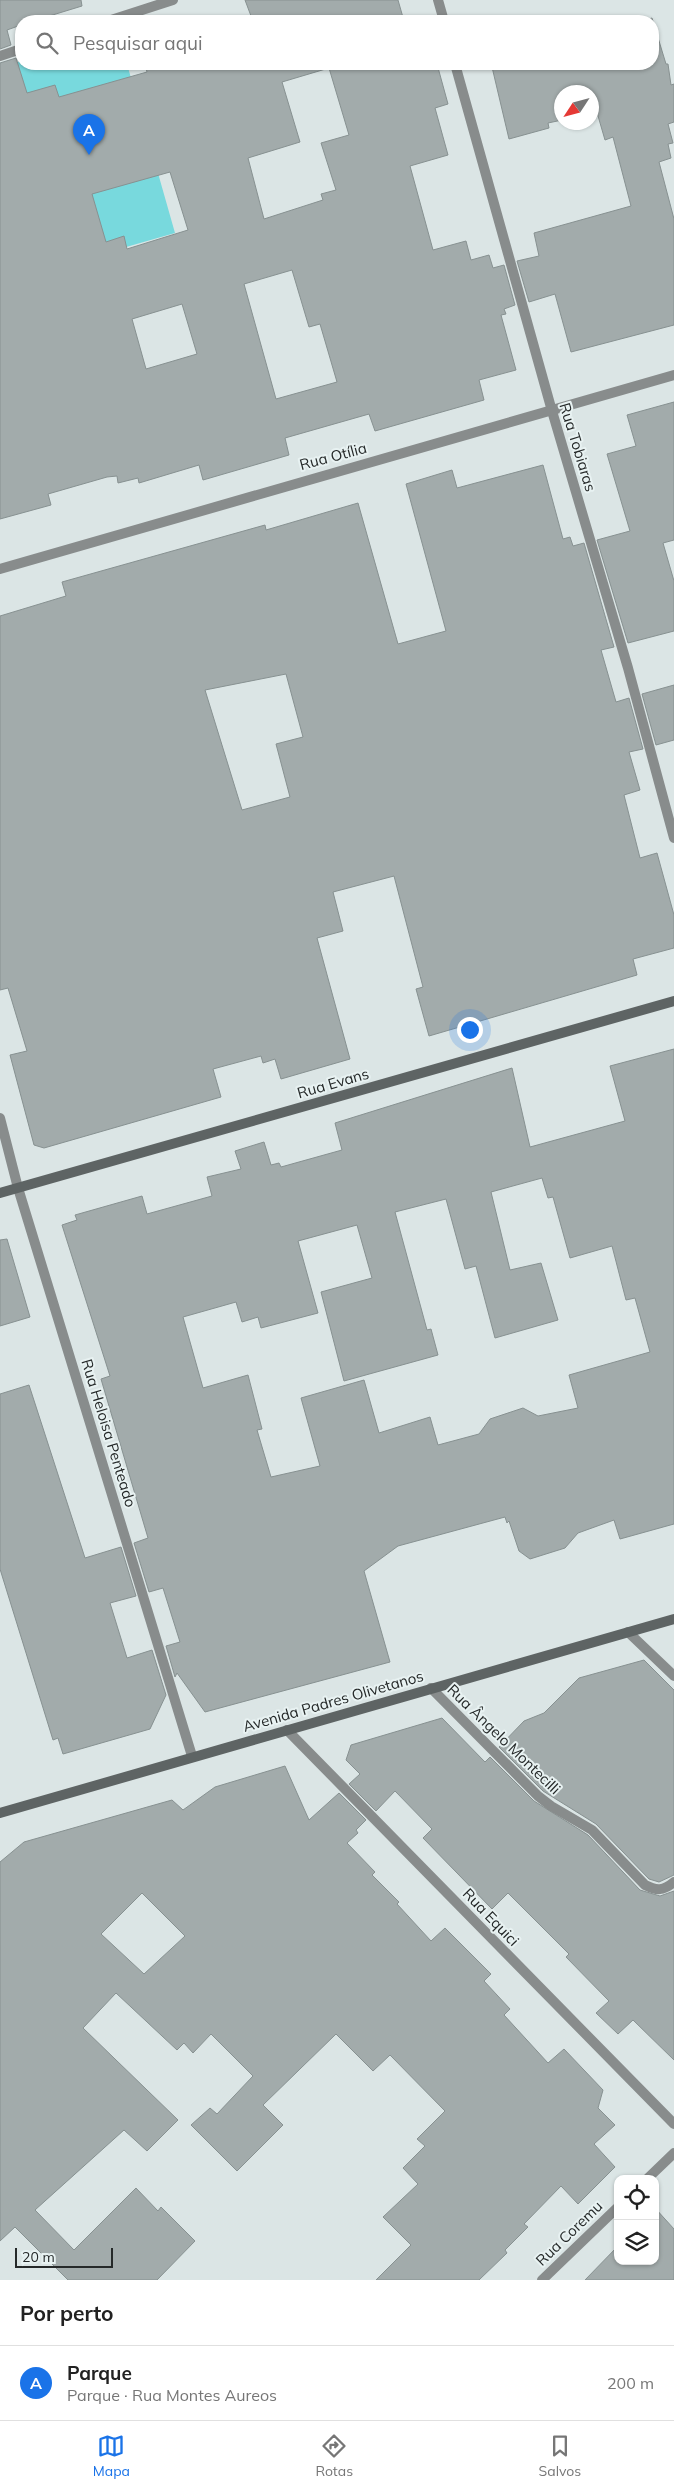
<!DOCTYPE html>
<html lang="pt">
<meta charset="utf-8">
<style>
:root{--surface:#fff;--page:#f6f6f6;--text:#222;--muted:#767676;--line:#e0e0e0;--accent:#1a73e8}
body{margin:0;font-family:Mulish,sans-serif;background:var(--page);color:var(--text)}
.controls{position:absolute;right:15px;bottom:15px;display:grid;overflow:hidden;border-radius:10px;box-shadow:0 1px 4px #0004}
.controls button{width:45px;height:45px;display:grid;place-items:center;padding:0;border:0;border-bottom:1px solid var(--line);background:var(--surface);color:var(--text);font:25px sans-serif}
.compass{position:absolute;left:554px;top:85px;width:45px;height:45px;border-radius:50%;background:var(--surface);box-shadow:0 1px 4px #0004;rotate:234deg}
.scale{position:absolute;left:15px;bottom:12px;width:98px;box-sizing:border-box;padding-left:5px;border:2px solid #252929;border-top:0;font-size:14px;line-height:18px;white-space:nowrap;color:#252929;-webkit-text-stroke:4px #e8f2f2;paint-order:stroke}
.you{position:absolute;left:469px;top:1029px;width:18px;height:18px;margin:-12px;border:4px solid #fff;border-radius:50%;background:#1a73e8;box-shadow:0 0 0 8px #1a73e833}
.badge{display:grid;place-items:center;width:32px;height:32px;border-radius:50%;background:var(--accent);color:#fff;font-size:16px;font-weight:700}
.pin{position:absolute;translate:-50% -41px;filter:drop-shadow(0 1px 2px #0008)}
.pin::after{content:'';position:absolute;top:26px;width:18px;height:15px;background:inherit;clip-path:polygon(0 0,100% 0,50% 100%)}
.list{margin:0;padding:0;list-style:none}
h2{display:flex;justify-content:space-between;align-items:center;height:65px;margin:0;padding:0 20px;font-size:21px}
h2 small{font-size:16px;font-weight:400;color:var(--muted)}
.list li{display:grid;grid-template-columns:32px 1fr auto;gap:15px;align-items:center;box-sizing:border-box;height:75px;padding:0 20px;border-top:1px solid var(--line)}
.list b{display:block;font-size:19px;white-space:nowrap}
.list p{margin:0;font-size:16px;white-space:nowrap;color:var(--muted)}
.list em{font-size:16px;font-style:normal;color:var(--muted)}
.icon{flex:none;width:28px;height:28px;fill:none;stroke:currentColor;stroke-width:2;stroke-linecap:round;stroke-linejoin:round}
.map{position:relative;flex:none;width:674px;height:2280px;overflow:hidden}
.search{position:absolute;background:var(--surface);box-shadow:0 1px 4px #0004;left:15px;right:15px;top:15px;height:55px;display:flex;align-items:center;gap:12px;box-sizing:border-box;padding:0 18px;border-radius:20px;color:var(--muted);font-size:19px}
.sheet{height:140px;background:var(--surface)}
nav{display:flex;justify-content:space-around;align-items:center;box-sizing:border-box;height:70px;border-top:1px solid var(--line);background:var(--surface);font-size:14px;color:var(--muted)}
nav a{display:grid;justify-items:center;gap:2px}
nav .on{color:var(--accent)}
.map>svg:first-child{display:block}
.park{fill:#78d9dd}
.building{fill:#a2abab;stroke:#879191;fill-rule:evenodd}
.lines{fill:none;stroke-linecap:round;stroke-linejoin:round}
.lane{stroke:#888c8c;stroke-width:10}
.street{stroke:#888c8c;stroke-width:10}
.secondary{stroke:#5e6464;stroke-width:10}
.labels{text-anchor:middle;dominant-baseline:central;stroke-width:4;stroke-linejoin:round;paint-order:stroke}
.street-label{font-size:15px;fill:#252929;stroke:#e8f2f2}
</style>
<div class="map">
<svg width="674" height="2280" viewBox="0 0 674 2280">
<rect width="100%" height="100%" fill="#dbe5e5"/>
<path class="park" d="M21,61V64H127L175,233L60,266L0,67Z"/>
<g class="building">
<path d="M0,0H81L82,6L33,21H21V25L7,30L11,45L0,49Z"/>
<path d="M245,0H398L404,21H237L251,16Z"/>
<path d="M652,18L666,64H668L671,85L674,84V122L668,124L673,143L668,144L671,158L659,162L674,219V325L571,352L555,294L529,302L517,261L539,256L534,233L631,206L613,137L605,140L596,109L592,111V92H562V120L548,123L549,128L509,139L492,67L501,64H653V21H642Z"/>
<path d="M16,58L27,93L55,85L59,97L147,72L145,64H437L448,104L435,108L448,155L410,166L433,250L466,241L471,260L489,255L493,268L504,265L515,305L504,309L506,314L501,315L516,370L479,380L484,400L375,431L369,414L285,438L289,455L203,480L199,465L139,483L138,478L118,483L117,476L107,477L48,494L51,505L0,519V63ZM329,68L349,135L321,143L336,190L321,194L323,200L264,219L248,158L300,142L282,82ZM170,172L188,230L127,249L124,236L106,242L92,194ZM292,270L309,327L320,324L337,382L276,399L244,284ZM182,304L197,354L146,369L132,319Z"/>
<path d="M674,402V540L663,543L674,581V631L628,643L597,540L630,531L607,454L636,446L627,415Z"/>
<path d="M543,465L563,539L570,537L573,546L584,543L614,647L601,650L616,702L629,698L643,749L629,752L640,790L624,795L640,858L657,853L674,915V948L633,959L637,975L429,1036L416,989L423,987L394,876L333,892L343,931L317,938L350,1059L281,1079L275,1059L263,1063L261,1056L213,1069L221,1097L44,1148L34,1145L10,1055L27,1051L8,988L0,990V616L66,596L62,582L265,525L266,530L358,503L398,644L446,631L406,484L452,470L457,488ZM286,674L303,737L276,744L290,797L242,810L205,690Z"/>
<path d="M674,685V740L656,745L642,694Z"/>
<path d="M674,1049V1524L620,1539L614,1520L578,1533L565,1548L530,1559L519,1551L509,1521L507,1523L505,1517L398,1546L364,1571L390,1662L205,1712L177,1673L175,1677L166,1646L180,1642L163,1588L149,1592L134,1543L148,1538L101,1379L110,1376L62,1225L77,1220L75,1215L142,1196L147,1214L212,1196L207,1177L241,1169L235,1151L264,1142L271,1165L279,1163L281,1167L342,1150L335,1123L512,1068L530,1147L625,1121L610,1066ZM542,1178L548,1198L553,1197L570,1258L612,1246L626,1300L635,1298L650,1352L569,1375L578,1408L538,1416L523,1408L490,1419L479,1434L438,1445L430,1417L379,1433L364,1380L301,1398L320,1466L271,1477L257,1430L262,1429L248,1375L203,1388L183,1317L236,1302L242,1322L258,1317L261,1328L318,1313L298,1241L357,1225L372,1278L321,1292L344,1381L438,1355L431,1329L427,1330L395,1212L446,1199L465,1269L476,1266L495,1338L558,1320L541,1263L510,1270L491,1192Z"/>
<path d="M7,1239L30,1317L0,1326V1240Z"/>
<path d="M29,1385L85,1558L121,1547L136,1596L110,1603L127,1658L152,1650L166,1695L150,1729L63,1754L58,1738L53,1740L0,1569V1394Z"/>
<path d="M644,1660L674,1690V1875L659,1882L649,1879L596,1824L543,1791L499,1747L524,1721L544,1713L579,1678Z"/>
<path d="M442,1718L485,1762L490,1757L534,1801L588,1835L640,1890L660,1896L674,1891V2060L633,2020L618,2034L596,2013L609,2001L566,1957L569,1954L508,1893L492,1909L423,1838L432,1829L395,1791L376,1811L349,1784L360,1774L346,1760L351,1745Z"/>
<path d="M285,1766L309,1820L339,1793L366,1820L356,1830L358,1833L347,1843L375,1872L372,1875L399,1902L397,1904L431,1941L445,1928L491,1974L484,1981L510,2009L504,2015L548,2063L564,2049L603,2090L598,2108L615,2125L594,2144L615,2167L578,2204L561,2186L524,2224L528,2227L505,2250L507,2253L479,2280H376L411,2245L383,2217L418,2184L403,2168L425,2146L417,2139L445,2111L390,2055L373,2071L336,2034L263,2105L283,2125L237,2171L191,2125L210,2108L217,2114L253,2076L211,2034L193,2053L184,2043L177,2050L116,1993L83,2028L178,2120L147,2151L124,2130L35,2210L74,2250L136,2188L158,2211L161,2207L195,2241L157,2280H68L15,2227L0,2241V1862L24,1842L172,1800L183,1810L215,1787ZM142,1893L185,1936L144,1974L101,1934Z"/>
<path d="M655,2208L674,2229V2280H585L618,2246V2261H655Z"/>
</g>
<g class="lines">
<g class="lane">
<path d="M628,1632L674,1676"/>
<path d="M431,1688L538,1796L551,1806L592,1830L645,1885C657,1891 663,1891 674,1882"/>
</g>
<g class="street">
<path d="M438,0L444,21"/>
<path d="M108,21L173,0"/>
<path d="M0,56L21,49"/>
<path d="M455,64L552,411L628,668L674,838"/>
<path d="M0,569L674,375"/>
<path d="M0,1118L18,1188L192,1756"/>
<path d="M287,1730L674,2124"/>
<path d="M647,2179L674,2153"/>
<path d="M542,2280L618,2207"/>
</g>
<g class="secondary">
<path d="M0,1193L674,1001"/>
<path d="M0,1813L674,1619"/>
</g>
</g>
<g class="labels">
<g class="street-label">
<text transform="translate(578 447) rotate(73)">Rua Tobiaras</text>
<text transform="translate(333 456) rotate(-15)">Rua Otília</text>
<text transform="translate(333 1083) rotate(-16)">Rua Evans</text>
<text transform="translate(109 1433) rotate(73)">Rua Heloisa Penteado</text>
<text transform="translate(333 1701) rotate(-16)">Avenida Padres Olivetanos</text>
<text transform="translate(504 1739) rotate(44)">Rua Ângelo Montecilli</text>
<text transform="translate(491 1917) rotate(46)">Rua Equici</text>
<text transform="translate(569 2233) rotate(-44)">Rua Coremu</text>
</g>
</g>
</svg>
<div class="controls">
<button><svg class="icon" aria-label="locate" viewBox="0 0 24 24"><circle cx="12" cy="12" r="6"/><path d="M12 2v4M12 18v4M2 12h4M18 12h4"/></svg></button>
<button><svg class="icon" aria-label="layers" viewBox="0 0 24 24"><path d="M12 4l9 5-9 5-9-5zM3 14l9 5 9-5"/></svg></button>
</div>
<svg class="compass" viewBox="-18 -18 36 36"><path d="M0-13l5 13h-10z" fill="#e53935"/><path d="M0 13l5-13h-10z" fill="#767676"/></svg>
<div class="scale">20 m</div>
<div class="you"></div>
<div class="pin badge" style="left:89px;top:155px">A</div>
<div class="search"><svg class="icon" aria-label="search" viewBox="0 0 24 24"><circle cx="10" cy="10" r="6"/><path d="M15 15l6 6"/></svg>Pesquisar aqui</div>
</div>
<section class="sheet">
<h2>Por perto<small></small></h2>
<ul class="list">
<li><span class="badge">A</span><div><b>Parque</b><p>Parque · Rua Montes Aureos</p></div><em>200 m</em></li>
</ul>
</section>
<nav>
<a class="on"><svg class="icon" aria-label="map" viewBox="0 0 24 24"><path d="M3 6l6-2 6 2 6-2v14l-6 2-6-2-6 2zM9 4v14M15 6v14"/></svg>Mapa</a>
<a><svg class="icon" aria-label="directions" viewBox="0 0 24 24"><path d="M12 3l9 9-9 9-9-9zM9 14v-3h6M13 9l2 2-2 2"/></svg>Rotas</a>
<a><svg class="icon" aria-label="saved" viewBox="0 0 24 24"><path d="M7 4h10v16l-5-4-5 4z"/></svg>Salvos</a>
</nav>
